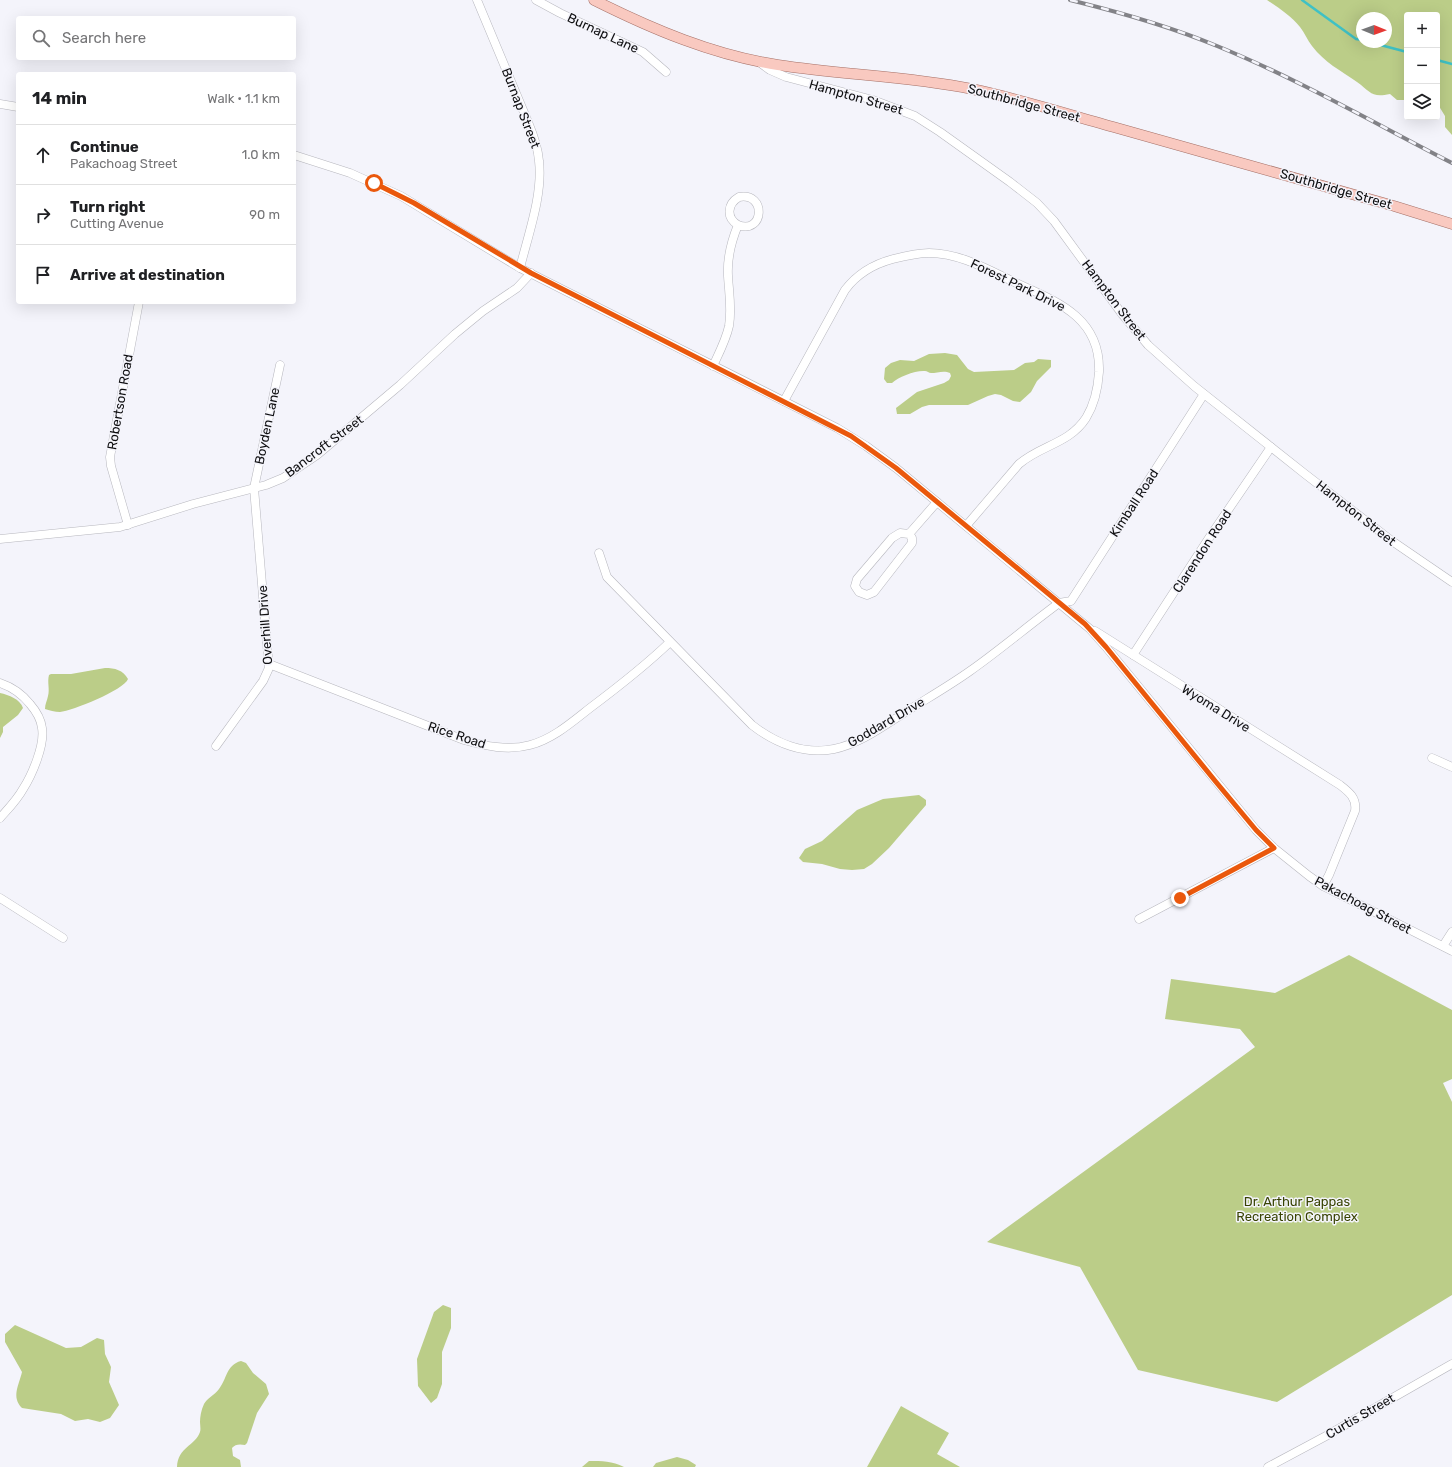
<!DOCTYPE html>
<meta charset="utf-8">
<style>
:root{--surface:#fff;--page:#f6f6f6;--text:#202124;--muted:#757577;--line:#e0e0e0}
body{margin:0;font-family:Rubik,sans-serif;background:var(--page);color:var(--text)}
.controls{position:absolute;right:12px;top:12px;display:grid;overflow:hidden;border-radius:4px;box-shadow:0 4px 16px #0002}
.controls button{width:36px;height:36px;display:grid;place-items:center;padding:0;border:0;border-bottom:1px solid var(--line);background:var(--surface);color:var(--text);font:20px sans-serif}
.compass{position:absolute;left:1356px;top:12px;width:36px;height:36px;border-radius:50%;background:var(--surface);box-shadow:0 4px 16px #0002;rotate:91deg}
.stop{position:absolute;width:12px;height:12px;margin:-9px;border:3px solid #ea580c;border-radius:50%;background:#fff}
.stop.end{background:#ea580c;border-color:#fff;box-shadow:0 1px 4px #0008}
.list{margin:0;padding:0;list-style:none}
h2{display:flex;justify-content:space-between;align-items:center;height:52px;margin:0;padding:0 16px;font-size:17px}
h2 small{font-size:13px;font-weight:400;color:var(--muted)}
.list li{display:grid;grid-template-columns:26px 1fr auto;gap:12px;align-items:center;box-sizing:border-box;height:60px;padding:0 16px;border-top:1px solid var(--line)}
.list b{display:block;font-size:15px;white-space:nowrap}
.list p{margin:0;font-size:13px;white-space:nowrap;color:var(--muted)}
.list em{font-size:13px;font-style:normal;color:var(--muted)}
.icon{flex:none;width:22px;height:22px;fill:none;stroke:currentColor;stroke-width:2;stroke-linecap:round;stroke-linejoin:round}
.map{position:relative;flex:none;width:1452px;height:1467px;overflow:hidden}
.search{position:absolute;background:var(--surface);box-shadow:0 4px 16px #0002;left:16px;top:16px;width:280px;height:44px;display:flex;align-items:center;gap:10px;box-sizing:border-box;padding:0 14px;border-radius:4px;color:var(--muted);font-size:15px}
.panel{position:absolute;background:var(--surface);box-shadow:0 4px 16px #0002;left:16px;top:72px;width:280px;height:232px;border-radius:4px}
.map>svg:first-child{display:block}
.green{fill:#bbcd88;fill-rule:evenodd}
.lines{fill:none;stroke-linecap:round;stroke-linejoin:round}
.stream{stroke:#3fc1c5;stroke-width:2.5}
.minor-casing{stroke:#b7b7be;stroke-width:9}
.major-casing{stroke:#a47067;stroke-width:11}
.minor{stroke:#fff;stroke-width:8}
.major{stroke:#f9c9c0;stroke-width:10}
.rail-casing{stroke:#828287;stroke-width:4}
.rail{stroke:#f4f4fb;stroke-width:2.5;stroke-dasharray:8;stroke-linecap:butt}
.route{stroke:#ea580c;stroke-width:5}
.labels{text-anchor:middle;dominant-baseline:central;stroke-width:3;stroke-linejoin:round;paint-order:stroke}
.street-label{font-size:13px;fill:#0f0f11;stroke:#f4f4fb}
.park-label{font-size:13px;fill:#384302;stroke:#f4f4fb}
</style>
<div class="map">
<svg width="1452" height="1467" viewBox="0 0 1452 1467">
<rect width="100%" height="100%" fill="#f4f4fb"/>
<g class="green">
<path d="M1267,0H1452V135L1445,127V116L1437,103V15H1407V99L1404,100H1397L1390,94C1371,98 1371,92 1357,82C1340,70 1325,63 1312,46C1307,40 1305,33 1300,27C1291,16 1279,8 1267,0ZM1362,18H1386V42H1362Z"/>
<path d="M945,353L957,355L968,369L974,372L1014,370L1025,363L1034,362L1038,359L1051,360V367L1037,381L1031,392L1020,402L1013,401L1001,395L995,394L988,396L968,405H929L922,407L910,414H897L896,408L917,392L944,383L949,380L951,376L950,373C944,370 937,373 931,373C929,373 927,371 925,371C916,370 898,377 892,383H887L884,379L885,368L891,363L900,360L914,361L929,354Z"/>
<path d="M105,668C115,668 123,670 128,679C124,690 72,711 60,712C55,712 49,710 45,709C45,704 47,701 48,696C50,689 47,682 49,675L51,674H71Z"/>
<path d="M0,693C9,695 20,699 23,708L18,715L3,727V732L0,738Z"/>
<path d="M919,795L926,800V805L889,848L872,864L864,869L852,870L840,869L822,864L803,862L799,858L805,849L822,841L857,810L883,799Z"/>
<path d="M1349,955L1452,1010V1079L1443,1083L1452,1102V1295L1277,1402L1138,1370L1080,1267L987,1242L1255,1047L1240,1029L1165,1019L1171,979L1275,993Z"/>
<path d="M443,1305L451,1308V1328L442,1352V1384L437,1398L431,1403L418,1386L417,1359L434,1312Z"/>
<path d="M15,1325L66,1348L81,1347L97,1338L104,1340L105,1354L111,1367L109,1382L119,1405L110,1418L100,1422L88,1419L75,1421L61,1414L22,1408C11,1397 19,1385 22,1372L5,1342V1334Z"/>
<path d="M241,1361L246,1363L253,1373L266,1384L269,1394L257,1413L247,1443L245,1445C240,1444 235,1444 232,1448L233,1456L240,1460L241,1467H177C178,1447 195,1446 200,1432C201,1429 200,1425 200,1422C200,1417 201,1410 204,1404C207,1398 215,1395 219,1389C227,1379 226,1365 241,1361Z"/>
<path d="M901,1406L949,1433L937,1454L960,1467H867Z"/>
<path d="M677,1457L688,1460L696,1465L695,1467H653L656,1463Z"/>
<path d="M589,1461C602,1461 612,1461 624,1467H582Z"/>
</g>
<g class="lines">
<g class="stream">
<path d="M1302,0L1356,39L1362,40"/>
<path d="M1369,42L1407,52"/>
<path d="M1437,60L1452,64"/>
</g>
<g class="minor-casing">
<g id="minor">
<path d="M477,0L528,122C533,134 538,147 539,161C543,195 528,235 520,268"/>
<path d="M536,0L560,13L643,52L666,72"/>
<path d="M759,62L770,70L786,77L873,100L915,116L940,132L1010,182L1037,203L1054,221L1122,314L1148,345L1194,386L1305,474L1392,541L1452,582"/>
<path d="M0,104L18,107"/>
<path d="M294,155L350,173L401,196L520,268L837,428L866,446L896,468L1090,629L1106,647L1256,830L1274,848L1309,876L1323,886L1452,951"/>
<path d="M713,366C719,353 726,340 729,326C732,309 729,293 728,276C727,259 731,242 738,225C764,235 767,192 739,197C727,204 726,218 738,225"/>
<path d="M784,401L845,290C857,274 874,264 893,259C905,256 917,253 929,253C959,253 987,269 1014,282C1056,301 1101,317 1099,372C1098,388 1094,405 1086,418C1069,444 1041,445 1019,464L966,526"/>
<path d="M128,525L111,466L110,457L139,302"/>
<path d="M909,534L900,533L892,538L857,579L855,586L859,592L867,595L874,592L912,543V538L909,534L937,502"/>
<path d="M0,539L120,527L193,504L266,485L283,478L317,455L400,385L455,334L483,311L517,288L531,273"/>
<path d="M599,553L607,577L752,725C775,743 804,755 834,749C859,744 882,727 904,713C926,699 949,686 970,671C1000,650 1029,625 1059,603L1071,601L1204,394"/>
<path d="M1095,631L1340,785C1349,792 1357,798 1355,811L1329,875L1323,886"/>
<path d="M1133,655L1209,538L1271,447"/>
<path d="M269,664L464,740C485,746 508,751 530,745C553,739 572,722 590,708C618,687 645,666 670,642"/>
<path d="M0,683C12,687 22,694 30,704C36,711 41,719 42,728C45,745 32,775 23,789C17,800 8,809 0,818"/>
<path d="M216,746L263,681L269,668L254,488L280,365"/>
<path d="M1432,758L1452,767"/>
<path d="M0,898L63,938"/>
<path d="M1139,919L1274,848"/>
<path d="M1443,946L1452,932"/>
<path d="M1268,1467L1326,1436L1452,1364"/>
</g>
</g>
<g class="major-casing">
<path id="major" d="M594,0C652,29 713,55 778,65C843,75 908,76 972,89C1020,99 1070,115 1117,128C1209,154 1302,180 1394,206L1452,224"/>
</g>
<use href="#minor" class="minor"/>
<use href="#major" class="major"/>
<g class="rail-casing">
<path id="rail" d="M1070,0C1119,12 1169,26 1217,46C1298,79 1374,123 1452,163"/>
</g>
<use href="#rail" class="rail"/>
</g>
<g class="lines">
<path class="route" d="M374,183L414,203L531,273L851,436L896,468L1085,624L1106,647L1216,782L1256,830L1274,848L1180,898"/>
</g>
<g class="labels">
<g class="street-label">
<text transform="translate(603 33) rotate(25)">Burnap Lane</text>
<text transform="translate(856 97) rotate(16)">Hampton Street</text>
<text transform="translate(1024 103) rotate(15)">Southbridge Street</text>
<text transform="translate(521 108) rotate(69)">Burnap Street</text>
<text transform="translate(1336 189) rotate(16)">Southbridge Street</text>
<text transform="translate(1018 285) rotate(26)">Forest Park Drive</text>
<text transform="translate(1114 300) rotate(53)">Hampton Street</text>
<text transform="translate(120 402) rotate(-80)">Robertson Road</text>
<text transform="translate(267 426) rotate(-78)">Boyden Lane</text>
<text transform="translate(324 446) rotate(-37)">Bancroft Street</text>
<text transform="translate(1134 503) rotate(-57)">Kimball Road</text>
<text transform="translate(1356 513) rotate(38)">Hampton Street</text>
<text transform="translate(1202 551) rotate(-57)">Clarendon Road</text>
<text transform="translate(265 625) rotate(-94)">Overhill Drive</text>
<text transform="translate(1216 708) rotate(32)">Wyoma Drive</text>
<text transform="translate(886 722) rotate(-30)">Goddard Drive</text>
<text transform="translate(457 735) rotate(18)">Rice Road</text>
<text transform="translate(1363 905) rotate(28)">Pakachoag Street</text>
<text transform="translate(1360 1416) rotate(-30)">Curtis Street</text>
</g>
<g class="park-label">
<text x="1297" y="1201">Dr. Arthur Pappas<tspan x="1297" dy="15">Recreation Complex</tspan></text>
</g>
</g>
</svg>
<div class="controls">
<button>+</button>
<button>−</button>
<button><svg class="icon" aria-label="layers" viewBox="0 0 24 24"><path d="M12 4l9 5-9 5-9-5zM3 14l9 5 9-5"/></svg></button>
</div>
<svg class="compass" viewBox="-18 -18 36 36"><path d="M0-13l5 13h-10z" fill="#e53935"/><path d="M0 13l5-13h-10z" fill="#757577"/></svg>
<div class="stop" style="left:374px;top:183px"></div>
<div class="stop end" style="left:1180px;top:898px"></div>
<div class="search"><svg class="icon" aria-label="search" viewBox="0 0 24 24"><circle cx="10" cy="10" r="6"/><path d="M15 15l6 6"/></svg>Search here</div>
<section class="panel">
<h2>14 min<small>Walk · 1.1 km</small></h2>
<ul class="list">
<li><svg class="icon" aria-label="ahead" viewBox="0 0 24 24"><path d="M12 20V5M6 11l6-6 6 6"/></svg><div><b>Continue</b><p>Pakachoag Street</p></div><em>1.0 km</em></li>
<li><svg class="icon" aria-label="right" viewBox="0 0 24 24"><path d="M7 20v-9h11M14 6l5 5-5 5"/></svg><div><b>Turn right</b><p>Cutting Avenue</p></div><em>90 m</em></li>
<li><svg class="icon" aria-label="arrive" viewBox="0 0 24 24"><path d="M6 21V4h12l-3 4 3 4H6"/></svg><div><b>Arrive at destination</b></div></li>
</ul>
</section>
</div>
